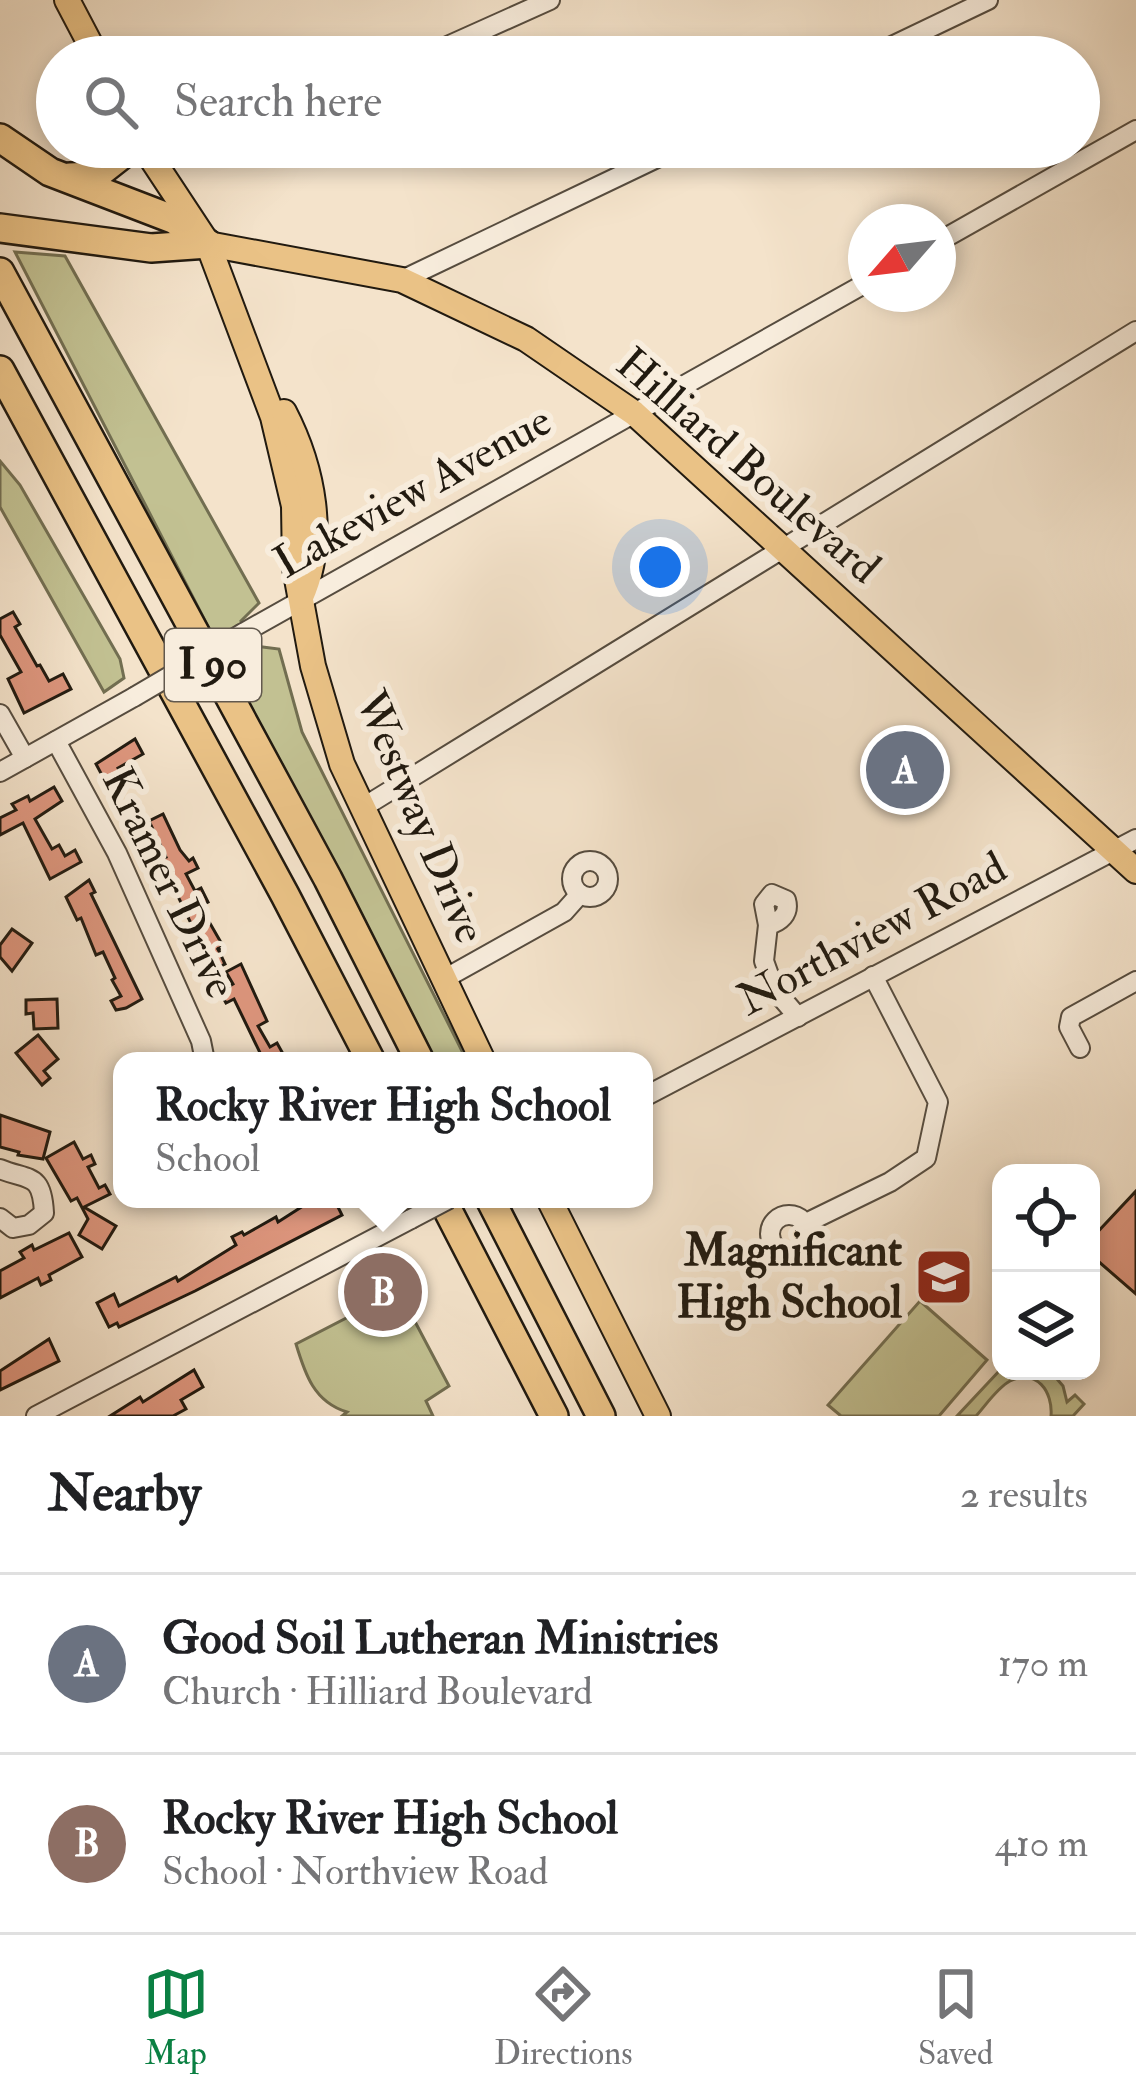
<!DOCTYPE html>
<meta charset="utf-8">
<style>
:root{--surface:#fff;--page:#f2f2f2;--text:#202124;--muted:#757577;--line:#e0e0e0;--accent:#0b8043}
body{margin:0;font-family:"IM FELL Double Pica",serif;background:var(--page);color:var(--text)}
.controls{position:absolute;right:36px;bottom:36px;display:grid;overflow:hidden;border-radius:24px;box-shadow:0 6px 18px #0003}
.controls button{width:108px;height:108px;display:grid;place-items:center;padding:0;border:0;border-bottom:3px solid var(--line);background:var(--surface);color:var(--text);font:60px sans-serif}
.compass{position:absolute;left:848px;top:204px;width:108px;height:108px;border-radius:50%;background:var(--surface);box-shadow:0 6px 18px #0003;rotate:242deg}
.you{position:absolute;left:660px;top:567px;width:42px;height:42px;margin:-30px;border:9px solid #fff;border-radius:50%;background:#1a73e8;box-shadow:0 0 0 18px #1a73e833}
.badge{display:grid;place-items:center;width:78px;height:78px;border-radius:50%;background:var(--accent);color:#fff;font-size:39px;font-weight:700}
.pin{position:absolute;translate:-50% -50%;border:6px solid #fff;box-shadow:0 3px 12px #0006}
.popup{position:absolute;left:113px;top:1052px;width:540px;height:156px;box-sizing:border-box;display:grid;place-content:center;border-radius:24px;background:var(--surface);filter:drop-shadow(0 3px 9px #0005);font-size:39px;white-space:nowrap;color:var(--muted)}
.popup b{font-size:45px;color:var(--text)}
.popup::after{content:'';position:absolute;left:50%;top:100%;margin-left:-24px;border:24px solid transparent;border-top-color:var(--surface)}
.list{margin:0;padding:0;list-style:none}
h2{display:flex;justify-content:space-between;align-items:center;height:156px;margin:0;padding:0 48px;font-size:51px}
h2 small{font-size:39px;font-weight:400;color:var(--muted)}
.list li{display:grid;grid-template-columns:78px 1fr auto;gap:36px;align-items:center;box-sizing:border-box;height:180px;padding:0 48px;border-top:3px solid var(--line)}
.list b{display:block;font-size:45px;white-space:nowrap}
.list p{margin:0;font-size:39px;white-space:nowrap;color:var(--muted)}
.list em{font-size:39px;font-style:normal;color:var(--muted)}
.icon{flex:none;width:66px;height:66px;fill:none;stroke:currentColor;stroke-width:2;stroke-linecap:round;stroke-linejoin:round}
.map{position:relative;flex:none;width:1136px;height:1416px;overflow:hidden}
.search{position:absolute;background:var(--surface);box-shadow:0 6px 18px #0003;left:36px;right:36px;top:36px;height:132px;display:flex;align-items:center;gap:30px;box-sizing:border-box;padding:0 42px;border-radius:66px;color:var(--muted);font-size:45px}
.sheet{height:516px;background:var(--surface)}
nav{display:flex;justify-content:space-around;align-items:center;box-sizing:border-box;height:168px;border-top:3px solid var(--line);background:var(--surface);font-size:33px;color:var(--muted)}
nav a{display:grid;justify-items:center;gap:6px}
nav .on{color:var(--accent)}
.map>svg:first-child{display:block}
.green{fill:#c2c192;stroke:#726e51;stroke-width:3}
.building{fill:#de967e;stroke:#211a10;stroke-width:3}
.lines{fill:none;stroke-linecap:round;stroke-linejoin:round}
.minor-casing{stroke:#564c3f;stroke-width:22}
.major-casing{stroke:#211a10;stroke-width:28}
.highway-casing{stroke:#211a10;stroke-width:32}
.minor{stroke:#f8eddd;stroke-width:18}
.major{stroke:#eac286;stroke-width:24}
.highway{stroke:#eac286;stroke-width:27}
.minor-bridge-casing{stroke:#564c3f;stroke-width:22;stroke-linecap:butt}
.minor-bridge{stroke:#f8eddd;stroke-width:18}
.labels{text-anchor:middle;dominant-baseline:central;stroke-width:12;stroke-linejoin:round;paint-order:stroke}
.shield{fill:#f8eddd;stroke:#62594e;stroke-width:3}
.shield-label{font-size:42px;font-weight:bold;fill:#211a10}
.street-label{font-size:45px;fill:#211a10;stroke:#f8eddd}
.poi-label{font-size:45px;font-weight:bold;fill:#211a10;stroke:#f8eddd;text-anchor:end}
</style>
<div class="map">
<svg width="1136" height="1416" viewBox="0 0 1136 1416">
<rect width="100%" height="100%" fill="#f4e3cb"/>
<filter id="stains"><feTurbulence type="fractalNoise" baseFrequency=".00167" numOctaves="4"/><feColorMatrix values="0 0 0 0 .2 0 0 0 0 .09 0 0 0 0 .02 0 0 0 .5 -.17"/></filter>
<radialGradient id="worn" r=".72"><stop offset=".6" stop-color="#630" stop-opacity="0"/><stop offset="1" stop-color="#630" stop-opacity=".3"/></radialGradient>
<g class="green">
<path d="M15,252L65,256L259,603L241,621L255,646L279,649L302,732L467,1061H432Z"/>
<path d="M0,461L20,485L120,659L124,678L104,692L0,507Z"/>
<path d="M393,1294L403,1299L449,1386L426,1401L433,1416H342L347,1412C314,1402 305,1374 296,1344Z"/>
<path d="M920,1301L987,1360L939,1416H841L828,1405Z"/>
<path d="M1001,1369L1051,1372L1063,1386L1067,1402L1075,1395L1084,1404L1073,1416H1051C1053,1392 1037,1368 1010,1381C997,1388 986,1405 976,1416H957Z"/>
</g>
<g class="building">
<path d="M13,612L20,624L15,627L37,666L40,665L49,681L63,674L71,689L24,713L8,679L21,672L0,635V619Z"/>
<path d="M135,739L143,754L118,768L125,781L116,787L109,776L104,779L96,764Z"/>
<path d="M54,787L62,801L35,819L52,849L59,845L65,856L75,850L81,862L50,879L23,823L0,835V818L16,810L12,804L28,796L30,801Z"/>
<path d="M163,814L180,850L189,861L193,858L198,868L186,874L195,891L201,888L208,902L200,906L223,946L218,949L225,964L212,970L193,943L199,940L160,859L166,857L149,821Z"/>
<path d="M89,880L95,892L91,894L142,999L126,1008L116,1010L111,1001L121,996L112,980L115,978L103,952L96,955L81,918L77,920L66,897Z"/>
<path d="M12,929L32,943L12,971L0,957V945Z"/>
<path d="M241,964L267,1021L258,1026L270,1047L277,1043L287,1061H264L234,999L226,1003L220,992L233,984L226,972Z"/>
<path d="M57,999L58,1028L34,1029L33,1013L26,1014V1000Z"/>
<path d="M38,1035L58,1059L44,1071L50,1078L42,1085L16,1053Z"/>
<path d="M0,1115L50,1132L43,1159L18,1155L19,1152L0,1147Z"/>
<path d="M74,1142L83,1159L91,1155L95,1164L88,1167L99,1188L105,1185L110,1194L84,1207L116,1226L102,1249L79,1235L88,1219L77,1198L71,1201L46,1158Z"/>
<path d="M1136,1191V1294L1091,1255V1239Z"/>
<path d="M314,1199H334L342,1215L195,1291L119,1327L117,1323L109,1327L97,1303L114,1294L119,1306L176,1277L178,1281L236,1245L232,1237L242,1232L244,1235L276,1217L278,1222Z"/>
<path d="M69,1233L82,1257L49,1275L51,1280L41,1285L38,1278L0,1298V1271L24,1258L20,1252L32,1245L34,1250Z"/>
<path d="M49,1339L59,1361L0,1390V1371Z"/>
<path d="M194,1370L203,1387L181,1400L186,1409L173,1416H110L140,1397L143,1402Z"/>
</g>
<g class="lines">
<g class="minor-casing">
<g id="minor">
<path d="M423,57L550,0"/>
<path d="M869,57L988,0"/>
<path d="M938,242L1136,130"/>
<path d="M402,280L680,147"/>
<path d="M243,633L866,283"/>
<path d="M0,714L25,758"/>
<path d="M56,741L117,853L201,1041L205,1061"/>
<path d="M0,772L134,697"/>
<path d="M362,808L1136,331"/>
<circle cx="590" cy="879" r="18"/>
<path d="M768,925C780,922 790,914 786,900L772,894L764,904L768,925L764,961L774,989L798,1017"/>
<path d="M444,979L564,912L580,894"/>
<path d="M1080,1048L1069,1027L1071,1017L1136,981"/>
<path d="M644,1097L1136,839"/>
<path d="M0,1169C29,1181 42,1172 44,1213L29,1225L13,1228L0,1218"/>
<circle cx="789" cy="1234" r="19"/>
<path d="M804,1224L890,1182L926,1158L938,1102L873,976"/>
<path d="M36,1416L411,1219"/>
</g>
</g>
<g class="major-casing">
<g id="major">
<path d="M67,0L97,57"/>
<path d="M144,147L208,244L273,417L294,506L295,568L313,666L342,764L483,1061"/>
<path d="M208,244L402,280L526,339L634,413L1136,871"/>
<path d="M284,412C313,468 327,539 301,597"/>
<path d="M549,1199L658,1416"/>
</g>
</g>
<g class="highway-casing">
<g id="highway">
<path d="M0,138L50,172L175,220L208,244"/>
<path d="M70,177L95,176L132,147"/>
<path d="M0,228L151,248L208,244"/>
<path d="M0,272L328,879L420,1061"/>
<path d="M0,370L285,895L371,1061"/>
<path d="M442,1199L554,1416"/>
<path d="M490,1199L601,1416"/>
</g>
</g>
<use href="#minor" class="minor"/>
<use href="#major" class="major"/>
<use href="#highway" class="highway"/>
<g class="minor-bridge-casing">
<g id="minor-bridge">
<path d="M134,697L243,633"/>
<path d="M411,1219L449,1199"/>
</g>
</g>
<use href="#minor-bridge" class="minor-bridge"/>
</g>
<defs>
<g id="school-square" transform="scale(3)"><rect x="-9" y="-9" width="18" height="18" rx="4" fill="#8f2418" stroke="#f8eddd"/><path d="M0-5L7-2L0 1L-7-2ZM-4 1L0 2.5L4 1V4Q0 6-4 4Z" fill="#fff"/></g>
</defs>
<g fill-rule="evenodd">
<use href="#school-square" x="944" y="1277"/>
</g>
<g class="labels">
<rect class="shield" x="165" y="629" width="96" height="72" rx="9"/>
<g class="shield-label">
<text x="213" y="665">I 90</text>
</g>
<g class="street-label">
<text transform="translate(748 466) rotate(41)">Hilliard Boulevard</text>
<text transform="translate(413 492) rotate(-29)">Lakeview Avenue</text>
<text transform="translate(420 817) rotate(67)">Westway Drive</text>
<text transform="translate(169 883) rotate(64)">Kramer Drive</text>
<text transform="translate(872 934) rotate(-28)">Northview Road</text>
</g>
<g class="poi-label">
<text x="902" y="1251">Magnificant<tspan x="902" dy="52">High School</tspan></text>
</g>
</g>
<rect width="100%" height="100%" filter="url(#stains)"/>
<rect width="100%" height="100%" fill="url(#worn)"/>
</svg>
<div class="controls">
<button><svg class="icon" aria-label="locate" viewBox="0 0 24 24"><circle cx="12" cy="12" r="6"/><path d="M12 2v4M12 18v4M2 12h4M18 12h4"/></svg></button>
<button><svg class="icon" aria-label="layers" viewBox="0 0 24 24"><path d="M12 4l9 5-9 5-9-5zM3 14l9 5 9-5"/></svg></button>
</div>
<svg class="compass" viewBox="-18 -18 36 36"><path d="M0-13l5 13h-10z" fill="#e53935"/><path d="M0 13l5-13h-10z" fill="#757577"/></svg>
<div class="you"></div>
<div class="pin badge" style="left:905px;top:770px;background:#6b7280">A</div>
<div class="pin badge" style="left:383px;top:1292px;background:#8d6e63">B</div>
<div class="popup"><b>Rocky River High School</b>School</div>
<div class="search"><svg class="icon" aria-label="search" viewBox="0 0 24 24"><circle cx="10" cy="10" r="6"/><path d="M15 15l6 6"/></svg>Search here</div>
</div>
<section class="sheet">
<h2>Nearby<small>2 results</small></h2>
<ul class="list">
<li><span class="badge" style="background:#6b7280">A</span><div><b>Good Soil Lutheran Ministries</b><p>Church · Hilliard Boulevard</p></div><em>170 m</em></li>
<li><span class="badge" style="background:#8d6e63">B</span><div><b>Rocky River High School</b><p>School · Northview Road</p></div><em>410 m</em></li>
</ul>
</section>
<nav>
<a class="on"><svg class="icon" aria-label="map" viewBox="0 0 24 24"><path d="M3 6l6-2 6 2 6-2v14l-6 2-6-2-6 2zM9 4v14M15 6v14"/></svg>Map</a>
<a><svg class="icon" aria-label="directions" viewBox="0 0 24 24"><path d="M12 3l9 9-9 9-9-9zM9 14v-3h6M13 9l2 2-2 2"/></svg>Directions</a>
<a><svg class="icon" aria-label="saved" viewBox="0 0 24 24"><path d="M7 4h10v16l-5-4-5 4z"/></svg>Saved</a>
</nav>
